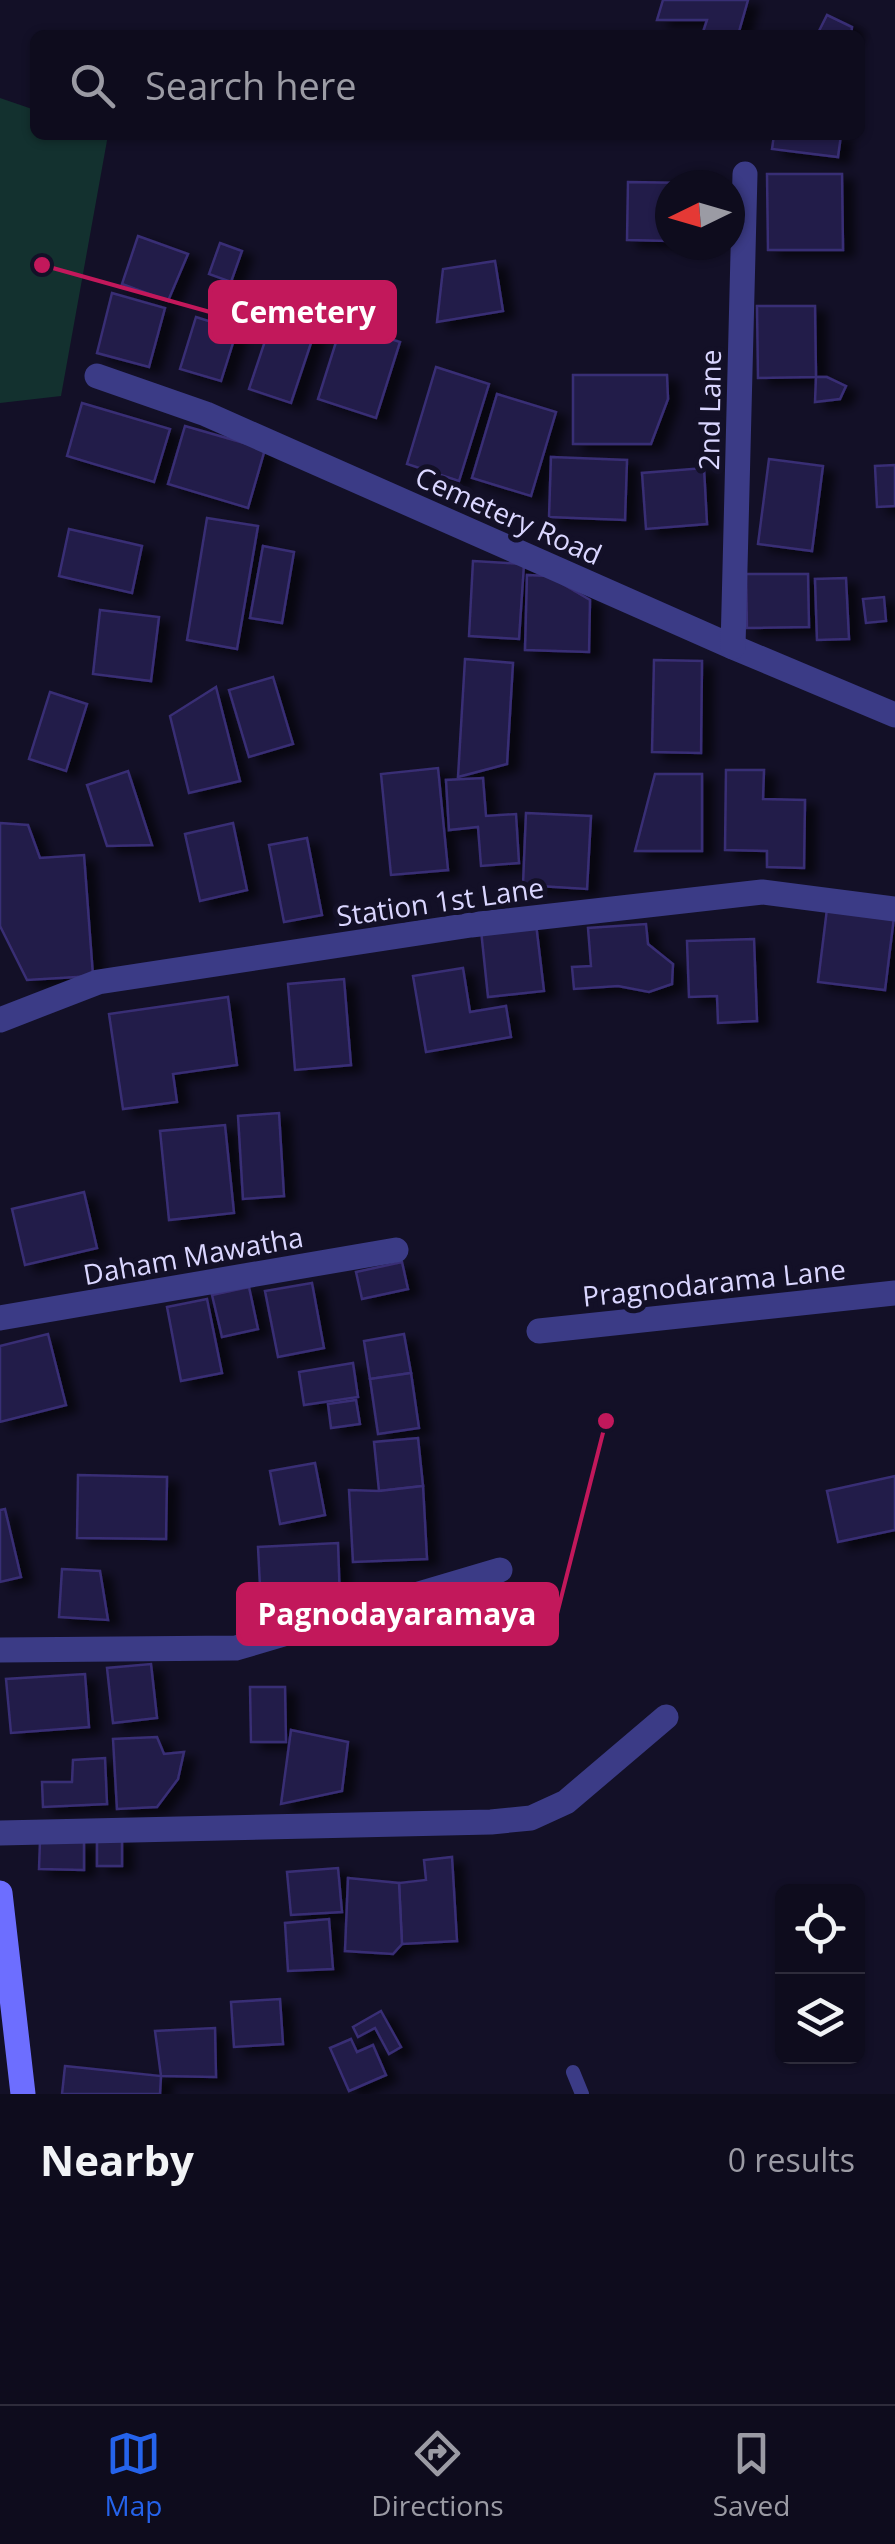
<!DOCTYPE html>
<style>
:root{--surface:#0e0c1d;--page:#1c1a2a;--text:#f1f3f6;--muted:#9b9ba4;--line:#2e2c3b;--accent:#2563eb}
body{margin:0;font-family:"Open Sans",sans-serif;background:var(--page);color:var(--text)}
.controls{position:absolute;right:30px;bottom:30px;display:grid;overflow:hidden;border-radius:15px;box-shadow:0 2px 8px #0004}
.controls button{width:90px;height:90px;display:grid;place-items:center;padding:0;border:0;border-bottom:2px solid var(--line);background:var(--surface);color:var(--text);font:50px sans-serif}
.compass{position:absolute;left:655px;top:170px;width:90px;height:90px;border-radius:50%;background:var(--surface);box-shadow:0 2px 8px #0004;rotate:265deg}
.list{margin:0;padding:0;list-style:none}
h2{display:flex;justify-content:space-between;align-items:center;height:130px;margin:0;padding:0 40px;font-size:42px}
h2 small{font-size:32px;font-weight:400;color:var(--muted)}
.icon{flex:none;width:55px;height:55px;fill:none;stroke:currentColor;stroke-width:2;stroke-linecap:round;stroke-linejoin:round}
.map{position:relative;flex:none;width:895px;height:2094px;overflow:hidden}
.search{position:absolute;background:var(--surface);box-shadow:0 2px 8px #0004;left:30px;right:30px;top:30px;height:110px;display:flex;align-items:center;gap:25px;box-sizing:border-box;padding:0 35px;border-radius:15px;color:var(--muted);font-size:38px}
.sheet{height:310px;background:var(--surface)}
nav{display:flex;justify-content:space-around;align-items:center;box-sizing:border-box;height:140px;border-top:2px solid var(--line);background:var(--surface);font-size:28px;color:var(--muted)}
nav a{display:grid;justify-items:center;gap:5px}
nav .on{color:var(--accent)}
.map>svg:first-child{display:block}
.green{fill:#13312f}
.building{fill:#231c48;stroke:#392e74;stroke-width:2.5;filter:url(#shadow)}
.lines{fill:none;stroke-linecap:round;stroke-linejoin:round}
.lane{stroke:#3b3b86;stroke-width:14}
.street{stroke:#3b3b86;stroke-width:25}
.secondary{stroke:#6d6eff;stroke-width:25}
.labels{text-anchor:middle;dominant-baseline:central;stroke-width:10;stroke-linejoin:round;paint-order:stroke}
.street-label{font-size:28px;fill:#dad6ff;stroke:#131027}
.leader{fill:none;stroke:#c2185b;stroke-width:4}
.callout-dot{fill:#c2185b;stroke:#131027;stroke-width:4}
.callout{fill:#c2185b;stroke:#c2185b;stroke-width:4}
.callout-label{font-size:30px;text-anchor:middle;font-weight:bold;fill:#fff}
</style>
<div class="map">
<svg width="895" height="2094" viewBox="0 0 895 2094">
<defs>
<filter id="shadow"><feDropShadow dx="11" dy="6" stdDeviation="5" flood-color="#0009"/></filter>
</defs>
<rect width="100%" height="100%" fill="#131027"/>
<path class="green" d="M0,98L35,110V135H108L61,396L0,403Z"/>
<g class="building">
<path d="M663,0H748L738,35H702L707,20H657Z"/>
<path d="M827,15L852,27L851,35H817Z"/>
<path d="M774,135H841L838,157L772,149Z"/>
<path d="M767,174H842L843,250H768Z"/>
<path d="M628,182L690,183L670,185V241L627,240Z"/>
<path d="M138,236L188,254L168,301L122,284Z"/>
<path d="M220,243L242,251L231,282L209,274Z"/>
<path d="M495,261L503,311L437,322L443,269Z"/>
<path d="M112,293L165,308L149,367L97,353Z"/>
<path d="M757,306H815L816,377L758,378Z"/>
<path d="M196,317L237,330L221,381L180,369Z"/>
<path d="M273,317L315,331L291,403L249,389Z"/>
<path d="M342,323L400,342L376,418L318,399Z"/>
<path d="M436,367L489,384L459,481L407,464Z"/>
<path d="M573,375H667L668,399L651,444H573Z"/>
<path d="M816,377H827L846,386L840,399L815,402Z"/>
<path d="M497,394L556,412L531,496L472,478Z"/>
<path d="M82,403L170,429L154,482L67,456Z"/>
<path d="M185,426L265,449L248,508L168,484Z"/>
<path d="M551,457L627,460L625,520L549,517Z"/>
<path d="M769,459L823,466L812,551L758,544Z"/>
<path d="M895,465V506L877,507L875,466Z"/>
<path d="M704,468L707,524L646,529L642,473Z"/>
<path d="M207,518L258,526L237,649L187,640Z"/>
<path d="M69,529L142,546L132,593L59,576Z"/>
<path d="M263,546L294,552L282,623L250,618Z"/>
<path d="M473,561L524,564L519,639L469,636Z"/>
<path d="M746,574H808L809,627L747,628Z"/>
<path d="M527,575L549,576L590,600L589,652L525,650Z"/>
<path d="M846,578L849,639L817,640L815,579Z"/>
<path d="M884,597L886,621L866,623L863,599Z"/>
<path d="M100,610L159,617L151,681L93,674Z"/>
<path d="M465,659L513,663L507,764L458,777Z"/>
<path d="M654,660L702,661L701,753L652,752Z"/>
<path d="M273,677L293,744L249,757L229,690Z"/>
<path d="M216,687L240,781L189,793L170,716Z"/>
<path d="M50,692L87,704L66,771L29,759Z"/>
<path d="M438,768L448,870L391,875L381,774Z"/>
<path d="M726,770H764L763,799L805,800L804,868L767,867V851L725,850Z"/>
<path d="M128,771L152,845L107,846L87,785Z"/>
<path d="M655,774H702V851H635Z"/>
<path d="M483,778L486,816L516,814L519,863L481,866L478,827L449,830L446,780Z"/>
<path d="M526,813L591,816L587,889L523,885Z"/>
<path d="M0,823L28,825L40,858L84,855L93,976L27,980L0,926Z"/>
<path d="M233,823L247,890L200,901L185,834Z"/>
<path d="M307,838L322,915L284,922L269,845Z"/>
<path d="M827,909L894,917L885,990L818,982Z"/>
<path d="M536,924L544,991L488,997L481,930Z"/>
<path d="M646,924L648,944L673,964L672,984L649,992L618,986L574,989L572,967L591,966L588,928Z"/>
<path d="M754,939L757,1021L718,1023L717,996L689,997L687,941Z"/>
<path d="M463,968L470,1012L506,1006L511,1037L426,1052L413,976Z"/>
<path d="M344,979L351,1065L295,1070L288,984Z"/>
<path d="M228,997L237,1065L173,1074L177,1102L123,1109L109,1014Z"/>
<path d="M279,1113L284,1196L243,1199L238,1116Z"/>
<path d="M225,1125L234,1213L169,1220L160,1131Z"/>
<path d="M84,1192L97,1248L25,1265L12,1209Z"/>
<path d="M402,1262L408,1289L362,1299L356,1272Z"/>
<path d="M312,1283L324,1348L278,1357L265,1291Z"/>
<path d="M249,1287L258,1329L222,1337L212,1295Z"/>
<path d="M207,1299L222,1373L181,1381L167,1307Z"/>
<path d="M48,1334L66,1405L0,1422V1346Z"/>
<path d="M404,1334L411,1373L370,1379L364,1341Z"/>
<path d="M353,1363L358,1397L304,1405L299,1372Z"/>
<path d="M411,1373L419,1428L378,1434L370,1379Z"/>
<path d="M356,1400L360,1424L331,1428L328,1404Z"/>
<path d="M418,1438L423,1486L379,1491L374,1442Z"/>
<path d="M315,1463L325,1515L280,1524L270,1471Z"/>
<path d="M78,1475L167,1477L166,1539L77,1538Z"/>
<path d="M895,1476V1530L838,1542L827,1491Z"/>
<path d="M423,1486L427,1559L353,1562L349,1490L379,1491Z"/>
<path d="M5,1509L21,1577L0,1582V1510Z"/>
<path d="M338,1543L340,1603L261,1606L258,1547Z"/>
<path d="M62,1569L100,1571L108,1620L59,1617Z"/>
<path d="M151,1664L157,1718L113,1723L107,1668Z"/>
<path d="M85,1674L89,1727L11,1733L6,1679Z"/>
<path d="M250,1687H285L286,1742H251Z"/>
<path d="M291,1730L348,1742L342,1791L281,1804Z"/>
<path d="M157,1737L164,1754L184,1752L178,1779L157,1807L117,1809L113,1739Z"/>
<path d="M105,1758L107,1804L43,1807L42,1782H72L73,1760Z"/>
<rect x="97" y="1838" width="25" height="28"/>
<path d="M40,1841L84,1842V1870L39,1869Z"/>
<path d="M452,1857L457,1941L402,1944L399,1883L426,1880L424,1860Z"/>
<path d="M338,1868L342,1912L291,1915L287,1872Z"/>
<path d="M348,1878L399,1883L402,1944L393,1954L345,1951Z"/>
<path d="M329,1919L333,1969L288,1971L285,1923Z"/>
<path d="M280,1999L283,2044L234,2047L231,2002Z"/>
<path d="M381,2011L401,2047L389,2054L375,2028L358,2037L353,2027Z"/>
<path d="M215,2028L216,2077L161,2076L155,2031Z"/>
<path d="M351,2039L357,2052L373,2045L386,2075L349,2091L330,2048Z"/>
<path d="M65,2066L161,2076L160,2094H62Z"/>
</g>
<g class="lines">
<path class="lane" d="M573,2072L582,2094"/>
<g class="street">
<path d="M97,376L206,414L733,647L895,715"/>
<path d="M733,647L745,174"/>
<path d="M0,1020L98,982L471,925L762,892L895,909"/>
<path d="M0,1318L396,1250"/>
<path d="M539,1331L895,1293"/>
<path d="M0,1650L236,1648L500,1570"/>
<path d="M0,1833L491,1822L531,1818L566,1802L666,1717"/>
</g>
<path class="secondary" d="M0,1893L23,2094"/>
</g>
<g class="labels">
<g class="street-label">
<text transform="translate(709 410) rotate(-89)">2nd Lane</text>
<text transform="translate(509 515) rotate(24)">Cemetery Road</text>
<text transform="translate(440 901) rotate(-8)">Station 1st Lane</text>
<text transform="translate(193 1255) rotate(-10)">Daham Mawatha</text>
<text transform="translate(714 1282) rotate(-6)">Pragnodarama Lane</text>
</g>
</g>
<path class="leader" d="M42 265L210 312M606 1421L557 1614"/>
<g class="callout-dot">
<circle cx="42" cy="265" r="10"/>
<circle cx="606" cy="1421" r="10"/>
</g>
<g class="callout">
<rect x="210" y="282" width="185" height="60" rx="10"/>
<rect x="238" y="1584" width="319" height="60" rx="10"/>
</g>
<g class="callout-label">
<text x="303" y="323">Cemetery</text>
<text x="397" y="1625">Pagnodayaramaya</text>
</g>
</svg>
<div class="controls">
<button><svg class="icon" aria-label="locate" viewBox="0 0 24 24"><circle cx="12" cy="12" r="6"/><path d="M12 2v4M12 18v4M2 12h4M18 12h4"/></svg></button>
<button><svg class="icon" aria-label="layers" viewBox="0 0 24 24"><path d="M12 4l9 5-9 5-9-5zM3 14l9 5 9-5"/></svg></button>
</div>
<svg class="compass" viewBox="-18 -18 36 36"><path d="M0-13l5 13h-10z" fill="#e53935"/><path d="M0 13l5-13h-10z" fill="#9b9ba4"/></svg>
<div class="search"><svg class="icon" aria-label="search" viewBox="0 0 24 24"><circle cx="10" cy="10" r="6"/><path d="M15 15l6 6"/></svg>Search here</div>
</div>
<section class="sheet">
<h2>Nearby<small>0 results</small></h2>
<ul class="list">
</ul>
</section>
<nav>
<a class="on"><svg class="icon" aria-label="map" viewBox="0 0 24 24"><path d="M3 6l6-2 6 2 6-2v14l-6 2-6-2-6 2zM9 4v14M15 6v14"/></svg>Map</a>
<a><svg class="icon" aria-label="directions" viewBox="0 0 24 24"><path d="M12 3l9 9-9 9-9-9zM9 14v-3h6M13 9l2 2-2 2"/></svg>Directions</a>
<a><svg class="icon" aria-label="saved" viewBox="0 0 24 24"><path d="M7 4h10v16l-5-4-5 4z"/></svg>Saved</a>
</nav>
